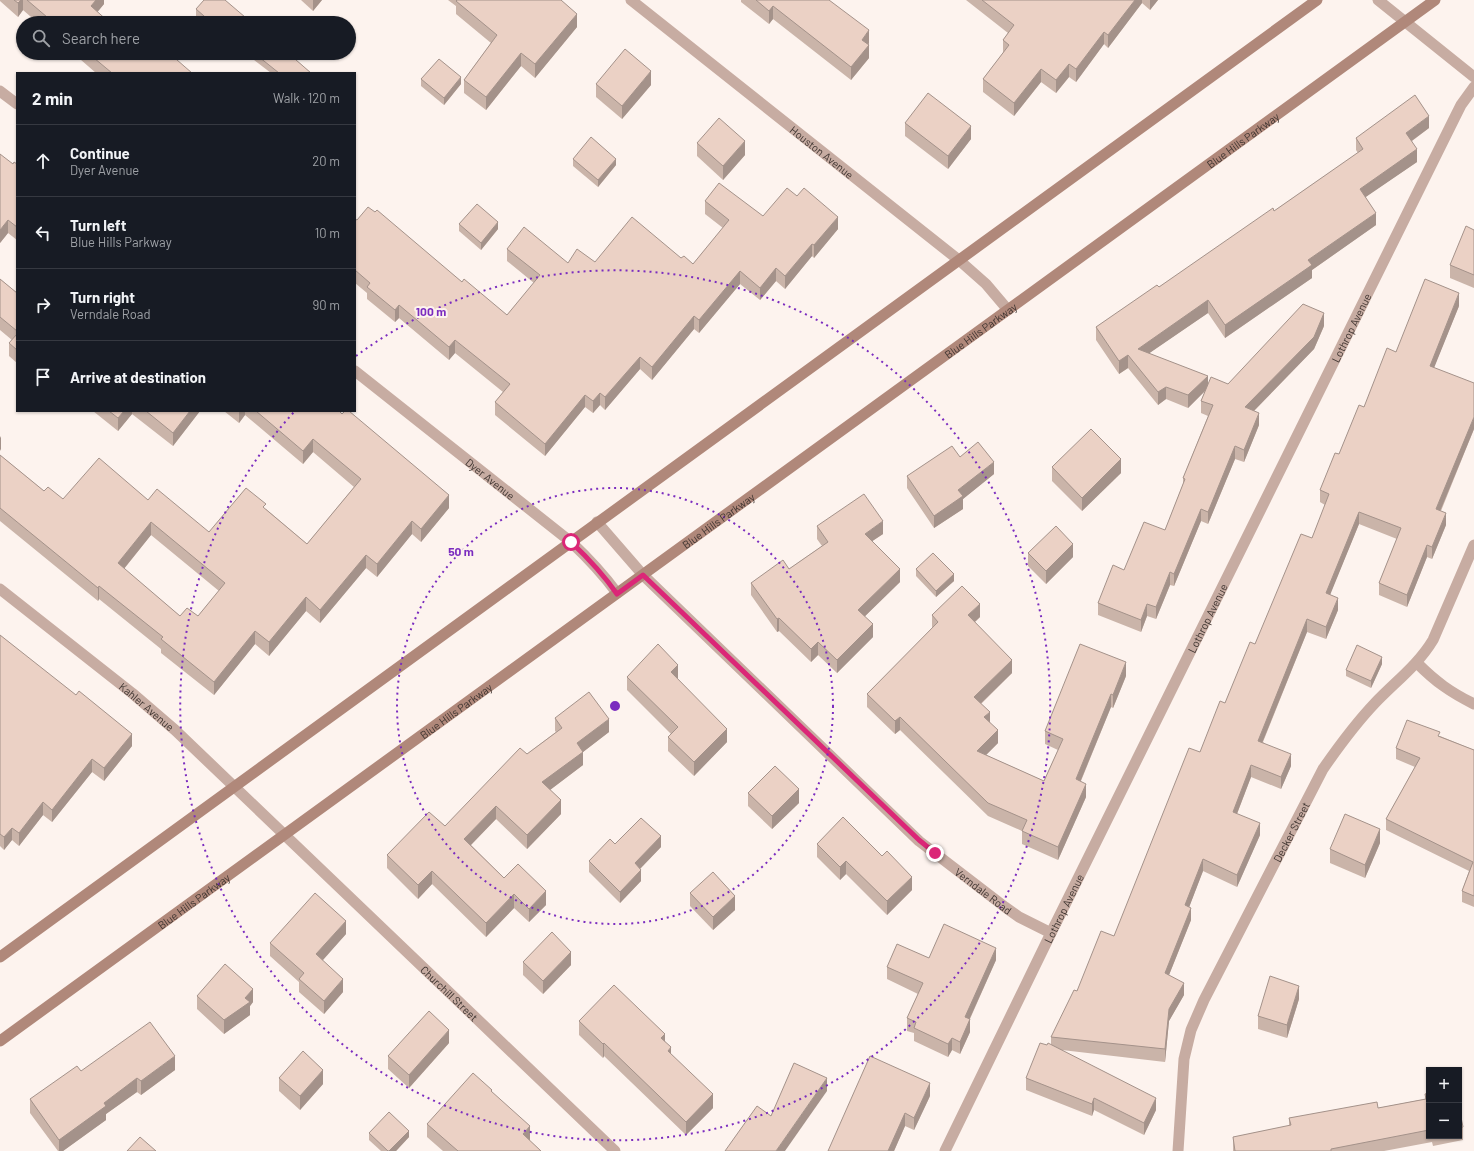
<!DOCTYPE html>
<meta charset="utf-8">
<style>
:root{--surface:#171b24;--page:#20242c;--text:#f1f3f6;--muted:#9ea1a6;--line:#363941}
body{margin:0;font-family:Barlow,sans-serif;background:var(--page);color:var(--text)}
.controls{position:absolute;right:12px;bottom:12px;display:grid;overflow:hidden;border-radius:0px;box-shadow:0 1px 3px #0004}
.controls button{width:36px;height:36px;display:grid;place-items:center;padding:0;border:0;border-bottom:1px solid var(--line);background:var(--surface);color:var(--text);font:20px sans-serif}
.stop{position:absolute;width:12px;height:12px;margin:-9px;border:3px solid #db2777;border-radius:50%;background:#fff}
.stop.end{background:#db2777;border-color:#fff;box-shadow:0 1px 4px #0008}
.list{margin:0;padding:0;list-style:none}
h2{display:flex;justify-content:space-between;align-items:center;height:52px;margin:0;padding:0 16px;font-size:17px}
h2 small{font-size:13px;font-weight:400;color:var(--muted)}
.list li{display:grid;grid-template-columns:26px 1fr auto;gap:12px;align-items:center;box-sizing:border-box;height:72px;padding:0 16px;border-top:1px solid var(--line)}
.list b{display:block;font-size:15px;white-space:nowrap}
.list p{margin:0;font-size:13px;white-space:nowrap;color:var(--muted)}
.list em{font-size:13px;font-style:normal;color:var(--muted)}
.icon{flex:none;width:22px;height:22px;fill:none;stroke:currentColor;stroke-width:2;stroke-linecap:round;stroke-linejoin:round}
.map{position:relative;flex:none;width:1474px;height:1151px;overflow:hidden}
.search{position:absolute;background:var(--surface);box-shadow:0 1px 3px #0004;left:16px;top:16px;width:340px;height:44px;display:flex;align-items:center;gap:10px;box-sizing:border-box;padding:0 14px;border-radius:22px;color:var(--muted);font-size:15px}
.panel{position:absolute;background:var(--surface);box-shadow:0 1px 3px #0004;left:16px;top:72px;width:340px;height:340px;border-radius:0px}
.map>svg:first-child{display:block}
.lines{fill:none;stroke-linecap:round;stroke-linejoin:round}
.minor{stroke:#c7aca2;stroke-width:11}
.secondary{stroke:#b0887a;stroke-width:11}
.wall{fill:#cab4a9;fill-rule:evenodd}
.shaded-wall{fill:#a4928a}
.building{fill:#ebd1c5;stroke:#a4928a;fill-rule:evenodd}
.route{stroke:#db2777;stroke-width:5}
.ring{fill:none;stroke:#7b2cbf;stroke-width:2;stroke-dasharray:2 4}
.labels{text-anchor:middle;dominant-baseline:central;stroke-width:4;stroke-linejoin:round;paint-order:stroke}
.street-label{font-size:11px;fill:#3e3430;stroke:#fdf3ee}
.centre{fill:#7b2cbf;stroke:#fdf3ee;stroke-width:2}
.ring-label{font-size:12px;text-anchor:middle;font-weight:bold;fill:#7b2cbf;stroke:#fdf3ee;stroke-width:4;stroke-linejoin:round;paint-order:stroke}
</style>
<div class="map">
<svg width="1474" height="1151" viewBox="0 0 1474 1151">
<rect width="100%" height="100%" fill="#fdf3ee"/>
<g class="lines">
<g class="minor">
<path id="s1" d="M631,0L960,261L986,284L1008,310"/>
<path d="M1378,0L1474,77"/>
<path d="M0,91L17,104"/>
<path id="s2" d="M355,371L571,542C588,558 603,574 617,593"/>
<path id="s3" d="M597,522L643,575L919,841L1005,907L1019,917L1051,933"/>
<path id="s4" d="M0,589L132,693L175,730L615,1151"/>
<path d="M1417,663C1436,682 1450,692 1474,704"/>
<path id="s5" d="M945,1151L1051,933L1455,117L1461,105L1474,87"/>
<path id="s6" d="M1178,1151L1184,1059L1191,1030L1204,1000L1323,769C1339,746 1355,724 1375,703C1395,682 1418,665 1433,640L1474,545"/>
</g>
<g class="secondary">
<path d="M0,957C438,637 879,321 1317,0"/>
<path id="s7" d="M0,1041L1435,0"/>
</g>
</g>
<g class="wall">
<path d="M0,0H104V4L97,12L110,23H38L23,10L18,17L0,1Z"/>
<path d="M301,0H322L313,11Z"/>
<path d="M448,0H561L577,27L535,78L521,66L486,110L464,93V80L491,43L456,14V6Z"/>
<path d="M741,0H829L869,43V58L851,80L773,19L769,24L741,2Z"/>
<path d="M966,0H1158L1150,10L1142,3L1108,48L1104,44L1076,82L1069,77L1056,93L1041,82L1014,116L983,92V79L1003,53V40L1008,33Z"/>
<path d="M196,9L252,23H204L196,16Z"/>
<path d="M73,53H145L152,60L192,73H96Z"/>
<path d="M245,53H291L289,54L311,73H271Z"/>
<path d="M421,79L461,84L444,105L421,86Z"/>
<path d="M596,84L651,85L622,119L596,97Z"/>
<path d="M905,123L971,139L948,169L905,136Z"/>
<path d="M1429,128L1412,141L1417,162L1365,197L1376,225L1312,270V278L1225,338L1208,313L1149,353L1208,384H1228L1324,326L1314,349L1254,411L1259,425L1244,462L1235,459L1208,524L1201,521L1174,586L1170,585L1156,619L1147,616L1141,632L1098,615V603L1124,570L1165,530L1183,484V478L1208,416L1201,413V401L1205,391L1188,408L1166,399L1158,405L1128,368L1119,374L1096,340V327L1159,287L1274,211L1358,153L1356,150V138Z"/>
<path d="M697,143L745,155L723,180L697,156Z"/>
<path d="M573,159L616,165L598,187L573,166Z"/>
<path d="M13,164H17V240L8,233L0,243Z"/>
<path d="M705,201L763,216L838,229L814,258L812,256L785,289L776,281L760,300L740,284L699,333L694,329L652,380L640,369L605,410L600,405L593,413L585,407L545,456L495,415V402L503,392L455,353L449,360L399,318L395,322L367,299V293L355,283V219L357,220L375,212L462,282L507,315L534,283L507,261V249L568,263L595,262L681,258L693,264L723,228L705,214Z"/>
<path d="M459,224L498,229L481,250L459,231Z"/>
<path d="M1474,230V288L1450,278V265Z"/>
<path d="M0,279L17,293V363L9,356V343L12,340L0,330Z"/>
<path d="M1459,306L1434,367L1474,429L1441,511L1446,525L1432,559L1427,557L1407,607L1379,595V583L1397,539L1359,524L1330,594L1338,610L1326,639L1307,632L1263,742L1291,766L1281,789L1251,777L1237,814L1260,835L1237,887L1203,871L1189,907L1191,920L1169,975L1184,995L1169,1021L1165,1062L1062,1050L1156,1110L1144,1135L1094,1110L1092,1116L1026,1090V1078L1047,1045H1051V1037L1077,991L1114,936L1200,752L1225,703L1255,644L1312,538L1325,505L1320,502V490L1364,407L1396,352Z"/>
<path d="M93,411H200L173,446L132,414L118,431Z"/>
<path d="M224,411H339L449,508L421,542L412,534L377,577L366,568L320,623L306,611L269,656L255,644L214,695L161,653V649L99,599L98,601L0,521V455L44,491L63,499L148,500L209,532L266,509L307,544L354,487L313,452L303,464L245,415L239,423ZM151,535L219,591L198,616H180L124,569Z"/>
<path d="M960,457L994,474L963,499V509L934,528L907,488V476Z"/>
<path d="M1052,467L1121,473L1082,511L1052,481Z"/>
<path d="M817,526L883,534L872,541L900,582L865,616L873,637L837,673L818,655L811,662L779,631L777,632L751,595V583L789,569L822,546L817,539Z"/>
<path d="M1028,553L1073,557L1046,584L1028,566Z"/>
<path d="M916,569L954,581L936,597L916,576Z"/>
<path d="M932,615L980,617L975,622L1012,673L981,704L990,722L998,743L986,755L1044,781L1058,750L1045,744V731L1126,676L1113,708L1111,707L1081,781L1086,797L1058,860L1022,844V831L988,816L900,730L895,734L867,707V694L932,629Z"/>
<path d="M0,635L132,746L104,781L92,772L52,822L43,815L19,846L12,840L4,850L0,846Z"/>
<path d="M1382,664L1371,688L1346,676V670Z"/>
<path d="M627,677L678,678L677,679L727,742L694,776L668,751V737L671,734L627,690Z"/>
<path d="M555,718L609,732L583,752V765L550,790L561,814L527,849L496,819L471,845L504,878L546,905L529,922L514,908L486,937L432,884L418,899L387,868V855L445,826L527,754L556,732L555,731Z"/>
<path d="M1440,736L1474,750V907L1462,902V891L1469,871L1386,830V819L1415,767L1396,759V748Z"/>
<path d="M748,793L799,803L772,829L748,806Z"/>
<path d="M1380,843L1365,878L1330,863V849Z"/>
<path d="M615,844L661,847L640,869L641,881L620,903L589,872V861Z"/>
<path d="M817,844L912,890L887,915L846,874L840,880L817,857Z"/>
<path d="M690,893L735,910L713,930L690,906Z"/>
<path d="M346,934L322,960L343,992L324,1014L299,992V982L270,956V943Z"/>
<path d="M929,958L996,960L970,1019V1032L960,1054L952,1050L948,1057L914,1041V1033L907,1031V1018L918,994L887,979V967Z"/>
<path d="M523,962L571,965L543,994L523,975Z"/>
<path d="M197,996L253,1002L250,1006V1015L224,1034L197,1009Z"/>
<path d="M1299,999L1287,1038L1258,1029V1016Z"/>
<path d="M579,1021L665,1041L671,1054L713,1108L686,1135L604,1056L603,1058L579,1035Z"/>
<path d="M449,1043L409,1088L388,1069V1056Z"/>
<path d="M175,1070L141,1095L137,1092L106,1114V1120L63,1151H58L30,1113V1099L81,1071Z"/>
<path d="M279,1078L323,1084L300,1110L279,1091Z"/>
<path d="M492,1093L530,1140H529L541,1151H443L427,1137V1124Z"/>
<path d="M1429,1093V1136H1459V1107L1463,1127V1140L1433,1146L1432,1142L1384,1151H1233V1137L1289,1126V1118L1378,1108L1425,1099V1094Z"/>
<path d="M930,1096L914,1130L905,1126L894,1151H828Z"/>
<path d="M369,1133L409,1137L396,1151H381L369,1140Z"/>
</g>
<g class="shaded-wall">
<path d="M21,0H23V10L18,17V3Z"/>
<path d="M96,0H104V4L91,20V6Z"/>
<path d="M313,0H322L313,11Z"/>
<path d="M1135,0H1142V3L1108,48V35Z"/>
<path d="M1150,0H1158L1150,10Z"/>
<path d="M773,6V19L769,24V11Z"/>
<path d="M577,14V27L535,78V64Z"/>
<path d="M869,30V43L862,53V40Z"/>
<path d="M1104,32V44L1076,82V69Z"/>
<path d="M869,45V58L851,80V67Z"/>
<path d="M521,53V66L486,110V97Z"/>
<path d="M1069,64V77L1056,93V80Z"/>
<path d="M1041,69V82L1014,116V103Z"/>
<path d="M651,71V85L622,119V106Z"/>
<path d="M461,77V84L444,105V98Z"/>
<path d="M1429,116V128L1406,145V133Z"/>
<path d="M971,126V139L948,169V156Z"/>
<path d="M745,141V155L723,180V166Z"/>
<path d="M1417,149V162L1360,201V189Z"/>
<path d="M616,159V165L598,187V180Z"/>
<path d="M1376,213V225L1312,270V278L1225,338V325L1308,260Z"/>
<path d="M838,217V229L814,258V245Z"/>
<path d="M8,220V233L0,243V230Z"/>
<path d="M498,222V229L481,250V243Z"/>
<path d="M812,244V256L785,289V276Z"/>
<path d="M776,268V281L760,300V288Z"/>
<path d="M740,271V284L699,333V320Z"/>
<path d="M1459,293V306L1430,378V366Z"/>
<path d="M1208,300V313L1138,361V349Z"/>
<path d="M399,305V318L395,322V310Z"/>
<path d="M1324,313V326L1314,349L1245,420V407Z"/>
<path d="M694,316V329L652,380V367Z"/>
<path d="M455,340V353L449,360V347Z"/>
<path d="M1128,355V368L1119,374V361Z"/>
<path d="M640,357V369L605,410V397Z"/>
<path d="M1208,376V388L1188,408V395Z"/>
<path d="M1166,387V399L1158,405V392Z"/>
<path d="M600,393V405L593,413V401Z"/>
<path d="M585,395V407L545,456V444Z"/>
<path d="M124,411H132V414L118,431V418Z"/>
<path d="M190,411H200L173,446V433Z"/>
<path d="M239,411H245V415L239,423Z"/>
<path d="M1259,413V425L1244,462V450Z"/>
<path d="M1474,417V429L1436,521V509Z"/>
<path d="M1,436V449L0,451V438Z"/>
<path d="M313,439V452L303,464V451Z"/>
<path d="M1235,446V459L1208,524V512Z"/>
<path d="M1121,459V473L1082,511V498Z"/>
<path d="M994,462V474L963,499V509L934,528V516L958,490Z"/>
<path d="M449,495V508L421,542V529Z"/>
<path d="M1201,509V521L1174,586V574Z"/>
<path d="M1359,512V524L1326,605V593Z"/>
<path d="M1446,513V525L1432,559V547Z"/>
<path d="M412,521V534L377,577V564Z"/>
<path d="M883,521V534L865,546V534Z"/>
<path d="M151,522V535L118,576V563Z"/>
<path d="M1073,544V557L1046,584V571Z"/>
<path d="M1427,545V557L1407,607V595Z"/>
<path d="M366,555V568L320,623V610Z"/>
<path d="M900,569V582L858,623V610Z"/>
<path d="M1170,572V585L1156,619V607Z"/>
<path d="M954,574V581L936,597V591Z"/>
<path d="M99,586V599L98,601V588Z"/>
<path d="M306,597V611L269,656V642Z"/>
<path d="M1338,598V610L1326,639V627Z"/>
<path d="M980,604V617L968,628V615Z"/>
<path d="M1147,604V616L1141,632V620Z"/>
<path d="M779,618V631L777,632V619Z"/>
<path d="M1307,619V632L1258,753V741Z"/>
<path d="M873,624V637L837,673V660Z"/>
<path d="M255,631V644L214,695V682Z"/>
<path d="M818,642V655L811,662V649Z"/>
<path d="M1382,657V664L1371,688V681Z"/>
<path d="M1012,660V673L974,710V697Z"/>
<path d="M1126,662V676L1113,708V695Z"/>
<path d="M678,665V678L671,686V672Z"/>
<path d="M1111,694V707L1076,792V779Z"/>
<path d="M990,712V725L984,717Z"/>
<path d="M900,717V730L895,734V721Z"/>
<path d="M609,719V732L583,752V765L542,796V782L577,743Z"/>
<path d="M727,729V742L694,776V762Z"/>
<path d="M998,730V743L977,764V751Z"/>
<path d="M132,734V746L104,781V768Z"/>
<path d="M1291,754V766L1281,789V777Z"/>
<path d="M92,759V772L52,822V810Z"/>
<path d="M1251,765V777L1233,824V812Z"/>
<path d="M1086,784V797L1058,860V847Z"/>
<path d="M799,789V803L772,829V816Z"/>
<path d="M561,800V814L527,849V835Z"/>
<path d="M43,802V815L19,846V833Z"/>
<path d="M496,806V819L464,852V839Z"/>
<path d="M1260,823V835L1237,887V875Z"/>
<path d="M12,828V840L4,850V837Z"/>
<path d="M1380,829V843L1365,878V865Z"/>
<path d="M661,836V847L635,874V863Z"/>
<path d="M1203,859V871L1185,918V905Z"/>
<path d="M846,861V874L840,880V867Z"/>
<path d="M641,870V881L620,903V892Z"/>
<path d="M432,871V884L418,899V885Z"/>
<path d="M912,877V890L887,915V901Z"/>
<path d="M546,891V905L529,922V909Z"/>
<path d="M514,894V908L486,937V923Z"/>
<path d="M735,896V910L713,930V917Z"/>
<path d="M1191,908V920L1165,985V973Z"/>
<path d="M346,921V934L316,968V954Z"/>
<path d="M996,948V960L965,1029V1017Z"/>
<path d="M571,952V965L543,994V981Z"/>
<path d="M343,979V992L324,1014V1001Z"/>
<path d="M1184,983V995L1169,1021L1165,1062V1049L1169,1009Z"/>
<path d="M1299,986V999L1287,1038V1025Z"/>
<path d="M253,989V1002L250,1006V1015L224,1034V1020Z"/>
<path d="M970,1019V1032L960,1054V1042Z"/>
<path d="M449,1030V1043L409,1088V1075Z"/>
<path d="M665,1034V1048L661,1038Z"/>
<path d="M952,1038V1050L948,1057V1044Z"/>
<path d="M604,1043V1056L603,1058V1044Z"/>
<path d="M671,1047V1061L668,1051Z"/>
<path d="M175,1056V1070L141,1095V1081Z"/>
<path d="M323,1070V1084L300,1110V1096Z"/>
<path d="M137,1078V1092L106,1114V1120L63,1151H59V1140L104,1103Z"/>
<path d="M827,1078V1091L785,1151H776Z"/>
<path d="M930,1083V1096L914,1130V1118Z"/>
<path d="M713,1094V1108L686,1135V1122Z"/>
<path d="M1094,1098V1110L1092,1116V1104Z"/>
<path d="M1156,1098V1110L1144,1135V1123Z"/>
<path d="M905,1113V1126L894,1151H888Z"/>
<path d="M530,1126V1140L523,1147V1134Z"/>
<path d="M409,1131V1137L396,1151H389Z"/>
</g>
<g class="building">
<path d="M14,0H21L18,3Z"/>
<path d="M27,0H96L91,6L110,23H54Z"/>
<path d="M204,0H225L252,23H212L196,9Z"/>
<path d="M457,0H561L577,14L535,64L521,53L486,97L464,80L497,35L456,1Z"/>
<path d="M756,0H829L869,30L862,40L869,45L851,67L773,6L769,11Z"/>
<path d="M982,0H1135L1108,35L1104,32L1076,69L1069,64L1056,80L1041,69L1014,103L983,79L1009,45L1003,40L1014,25Z"/>
<path d="M625,49L651,71L622,106L596,84Z"/>
<path d="M88,53H145L152,60L158,53H169L192,73H112Z"/>
<path d="M254,53H288L311,73H279Z"/>
<path d="M439,59L461,77L444,98L421,79Z"/>
<path d="M928,93L971,126L948,156L905,123Z"/>
<path d="M1415,95L1429,116L1406,133L1417,149L1360,189L1376,213L1308,260L1312,265L1225,325L1208,300L1138,349L1208,376L1188,395L1166,387L1158,392L1128,355L1119,361L1096,327L1157,285L1159,287L1273,208L1274,211L1363,149L1356,138Z"/>
<path d="M719,118L745,141L723,166L697,143Z"/>
<path d="M591,137L616,159L598,180L573,159Z"/>
<path d="M0,154L13,164L14,162L17,164V227L8,220L0,230Z"/>
<path d="M719,183L763,216L787,188L797,196L804,188L838,217L814,245L812,244L785,276L776,268L760,288L740,271L699,320L694,316L652,367L640,357L605,397L600,393L593,401L585,395L545,444L495,402L510,384L455,340L449,347L399,305L395,310L367,287L370,283L355,270V219L357,220L368,207L375,212L377,210L462,282L464,279L507,315L540,275L507,249L524,227L568,263L577,249L595,262L632,217L681,258L684,256L693,264L729,220L705,201Z"/>
<path d="M477,204L498,222L481,243L459,224Z"/>
<path d="M1466,226L1474,230V275L1450,265Z"/>
<path d="M0,279L17,293V331L0,317Z"/>
<path d="M1425,279L1459,293L1430,366L1474,383V417L1436,509L1446,513L1432,547L1427,545L1407,595L1379,583L1401,528L1359,512L1326,593L1338,598L1326,627L1307,619L1258,741L1291,754L1281,777L1251,765L1233,812L1260,823L1237,875L1203,859L1185,905L1191,908L1165,973L1184,983L1169,1009L1165,1049L1051,1037L1074,990L1077,991L1101,931L1114,936L1189,748L1200,752L1220,701L1225,703L1250,642L1255,644L1301,534L1312,538L1329,494L1320,490L1335,453L1339,454L1359,405L1364,407L1387,348L1396,352Z"/>
<path d="M1303,304L1324,313L1314,337L1245,407L1259,413L1244,450L1235,446L1208,512L1201,509L1174,574L1170,572L1156,607L1147,604L1141,620L1098,603L1113,565L1124,570L1144,522L1165,530L1185,479L1183,478L1213,405L1201,401L1211,377L1228,384Z"/>
<path d="M17,334V350L9,343Z"/>
<path d="M109,411H124L118,418Z"/>
<path d="M146,411H190L173,433Z"/>
<path d="M256,411H339L342,414L345,411H349L449,495L421,529L412,521L377,564L366,555L320,610L306,597L269,642L255,631L214,682L161,639L163,637L99,586L98,588L0,508V455L44,491L48,487L63,499L99,458L148,500L157,489L209,532L246,488L266,504L263,507L307,544L361,479L313,439L303,451ZM151,522L225,583L198,616L187,608L180,616L118,563Z"/>
<path d="M1091,429L1121,459L1082,498L1052,467Z"/>
<path d="M978,442L994,462L958,490L963,496L934,516L907,476L952,446L960,457Z"/>
<path d="M864,494L883,521L865,534L900,569L858,610L873,624L837,660L818,642L811,649L779,618L777,619L751,583L783,560L789,569L828,542L817,526Z"/>
<path d="M1056,526L1073,544L1046,571L1028,553Z"/>
<path d="M933,553L954,574L936,591L916,569Z"/>
<path d="M962,586L980,604L968,615L1012,660L974,697L990,712L984,717L998,730L977,751L1044,781L1063,739L1045,731L1080,644L1126,662L1113,695L1111,694L1076,779L1086,784L1058,847L1022,831L1027,820L988,803L900,717L895,721L867,694L938,622L932,615Z"/>
<path d="M0,635L76,695L79,691L132,734L104,768L92,759L52,810L43,802L19,833L12,828L4,837L0,834Z"/>
<path d="M658,644L678,665L671,672L727,729L694,762L668,737L678,727L627,677Z"/>
<path d="M1357,645L1382,657L1371,681L1346,670Z"/>
<path d="M589,692L609,719L577,743L583,752L542,782L561,800L527,835L496,806L464,839L504,878L518,864L546,891L529,909L514,894L486,923L432,871L418,885L387,855L429,812L445,826L520,748L527,754L562,728L555,718Z"/>
<path d="M1407,720L1440,732L1438,736L1474,750V896L1462,891L1473,862L1386,819L1420,758L1396,748Z"/>
<path d="M775,766L799,789L772,816L748,793Z"/>
<path d="M1345,814L1380,829L1365,865L1330,849Z"/>
<path d="M843,817L882,856L887,851L912,877L887,901L846,861L840,867L817,844Z"/>
<path d="M641,818L661,836L635,863L641,870L620,892L589,861L610,839L615,844Z"/>
<path d="M713,872L735,896L713,917L690,893Z"/>
<path d="M315,893L346,921L316,954L343,979L324,1001L299,979L304,973L270,943Z"/>
<path d="M944,924L996,948L965,1017L970,1019L960,1042L952,1038L948,1044L914,1028L916,1022L907,1018L923,983L887,967L897,944L929,958Z"/>
<path d="M552,932L571,952L543,981L523,962Z"/>
<path d="M225,964L253,989L245,998L250,1002L224,1020L197,996Z"/>
<path d="M1270,976L1299,986L1287,1025L1258,1016Z"/>
<path d="M614,985L665,1034L661,1038L671,1047L668,1051L713,1094L686,1122L604,1043L603,1044L579,1021Z"/>
<path d="M429,1011L449,1030L409,1075L388,1056Z"/>
<path d="M150,1022L175,1056L141,1081L137,1078L104,1103L106,1106L59,1140L30,1099L77,1066L81,1071Z"/>
<path d="M1040,1043L1047,1045L1048,1043L1156,1098L1144,1123L1094,1098L1092,1104L1026,1078Z"/>
<path d="M303,1051L323,1070L300,1096L279,1078Z"/>
<path d="M870,1056L930,1083L914,1118L905,1113L888,1151H828Z"/>
<path d="M794,1063L827,1078L776,1151H725L757,1106L771,1116Z"/>
<path d="M473,1073L492,1090L491,1091L530,1126L523,1134L541,1151H458L427,1124Z"/>
<path d="M1429,1093V1130L1331,1149V1151H1235L1233,1137L1291,1125L1289,1118L1377,1102L1378,1108L1426,1099L1425,1094Z"/>
<path d="M1459,1107L1463,1127L1459,1128Z"/>
<path d="M389,1112L409,1131L389,1151H388L369,1133Z"/>
<path d="M140,1137L156,1151H127Z"/>
</g>
<g class="lines">
<path class="route" d="M571,542C588,558 603,574 617,594L643,575L919,840L935,853"/>
</g>
<g class="ring">
<circle cx="615" cy="706" r="218"/>
<path d="M356 356A435 435 0 1 1 294 412"/>
</g>
<g class="labels">
<g class="street-label">
<text stroke="none"><textPath href="#s7" startOffset="1535">Blue Hills Parkway</textPath></text>
<text stroke="none"><textPath href="#s1" startOffset="244">Houston Avenue</textPath></text>
<text stroke="none"><textPath href="#s5" startOffset="918">Lothrop Avenue</textPath></text>
<text stroke="none"><textPath href="#s7" startOffset="1211">Blue Hills Parkway</textPath></text>
<text stroke="none"><textPath href="#s2" startOffset="173">Dyer Avenue</textPath></text>
<text stroke="none"><textPath href="#s7" startOffset="887">Blue Hills Parkway</textPath></text>
<text stroke="none"><textPath href="#s5" startOffset="594">Lothrop Avenue</textPath></text>
<text stroke="none"><textPath href="#s4" startOffset="188">Kahler Avenue</textPath></text>
<text stroke="none"><textPath href="#s7" startOffset="563">Blue Hills Parkway</textPath></text>
<text stroke="none"><textPath href="#s6" startOffset="344">Decker Street</textPath></text>
<text stroke="none"><textPath href="#s3" startOffset="535">Verndale Road</textPath></text>
<text stroke="none"><textPath href="#s7" startOffset="239">Blue Hills Parkway</textPath></text>
<text stroke="none"><textPath href="#s5" startOffset="270">Lothrop Avenue</textPath></text>
<text stroke="none"><textPath href="#s4" startOffset="605">Churchill Street</textPath></text>
</g>
</g>
<circle cx="615" cy="706" r="6" class="centre"/>
<g class="ring-label">
<text x="431" y="316">100 m</text>
<text x="461" y="556">50 m</text>
</g>
</svg>
<div class="controls">
<button>+</button>
<button>−</button>
</div>
<div class="stop" style="left:571px;top:542px"></div>
<div class="stop end" style="left:935px;top:853px"></div>
<div class="search"><svg class="icon" aria-label="search" viewBox="0 0 24 24"><circle cx="10" cy="10" r="6"/><path d="M15 15l6 6"/></svg>Search here</div>
<section class="panel">
<h2>2 min<small>Walk · 120 m</small></h2>
<ul class="list">
<li><svg class="icon" aria-label="ahead" viewBox="0 0 24 24"><path d="M12 20V5M6 11l6-6 6 6"/></svg><div><b>Continue</b><p>Dyer Avenue</p></div><em>20 m</em></li>
<li><svg class="icon" aria-label="left" viewBox="0 0 24 24"><path d="M17 20v-9H6M10 6l-5 5 5 5"/></svg><div><b>Turn left</b><p>Blue Hills Parkway</p></div><em>10 m</em></li>
<li><svg class="icon" aria-label="right" viewBox="0 0 24 24"><path d="M7 20v-9h11M14 6l5 5-5 5"/></svg><div><b>Turn right</b><p>Verndale Road</p></div><em>90 m</em></li>
<li><svg class="icon" aria-label="arrive" viewBox="0 0 24 24"><path d="M6 21V4h12l-3 4 3 4H6"/></svg><div><b>Arrive at destination</b></div></li>
</ul>
</section>
</div>
